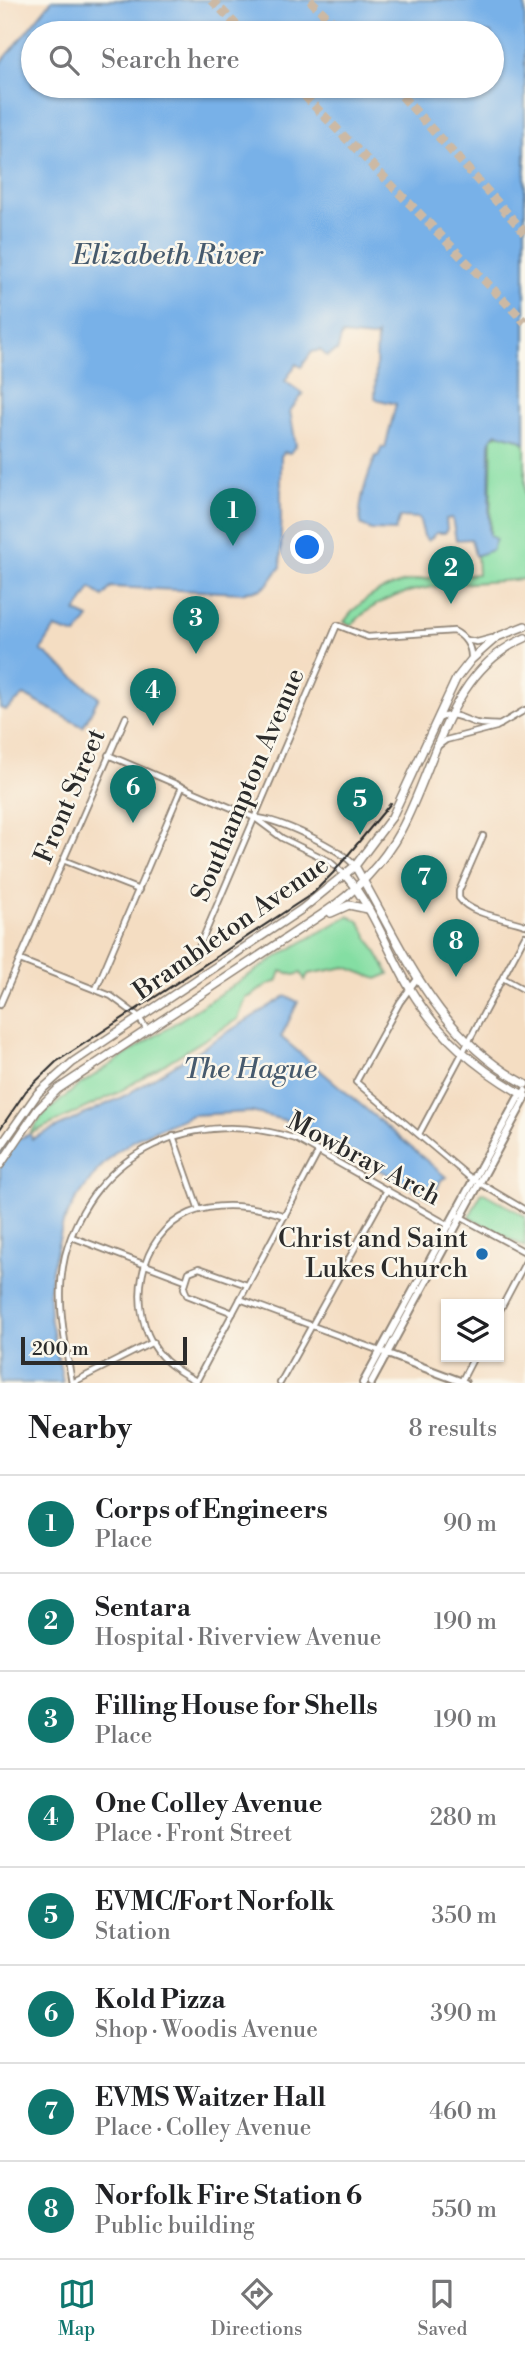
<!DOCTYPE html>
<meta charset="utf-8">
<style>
:root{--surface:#fff;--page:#f2f2f2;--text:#202124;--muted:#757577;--line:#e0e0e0;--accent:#0f766e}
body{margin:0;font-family:"Libre Bodoni",serif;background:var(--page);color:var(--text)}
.controls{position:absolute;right:21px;bottom:21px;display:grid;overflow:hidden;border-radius:0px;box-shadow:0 2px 5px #0004}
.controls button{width:63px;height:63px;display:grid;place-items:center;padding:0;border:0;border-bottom:2px solid var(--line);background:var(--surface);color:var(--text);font:35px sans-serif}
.scale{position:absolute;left:21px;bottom:18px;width:166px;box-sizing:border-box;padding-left:7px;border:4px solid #2b2b2b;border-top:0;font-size:19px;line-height:24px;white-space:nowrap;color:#2b2b2b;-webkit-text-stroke:5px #fbf7ec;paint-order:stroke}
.you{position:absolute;left:308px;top:548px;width:24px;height:24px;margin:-18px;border:5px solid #fff;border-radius:50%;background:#1a73e8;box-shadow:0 0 0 10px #1a73e833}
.badge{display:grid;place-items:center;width:46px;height:46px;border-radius:50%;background:var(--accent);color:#fff;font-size:23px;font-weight:700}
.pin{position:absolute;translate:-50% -58px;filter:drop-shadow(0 2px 4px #0008)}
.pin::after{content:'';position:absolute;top:37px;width:24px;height:21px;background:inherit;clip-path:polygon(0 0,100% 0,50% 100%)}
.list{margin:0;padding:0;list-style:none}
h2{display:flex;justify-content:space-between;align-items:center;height:91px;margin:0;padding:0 28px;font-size:30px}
h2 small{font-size:23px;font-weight:400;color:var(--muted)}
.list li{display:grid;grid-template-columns:46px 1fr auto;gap:21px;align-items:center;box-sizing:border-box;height:98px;padding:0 28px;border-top:2px solid var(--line)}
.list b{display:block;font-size:26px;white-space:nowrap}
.list p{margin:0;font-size:23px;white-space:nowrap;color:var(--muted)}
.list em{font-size:23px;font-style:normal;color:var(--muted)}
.icon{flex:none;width:38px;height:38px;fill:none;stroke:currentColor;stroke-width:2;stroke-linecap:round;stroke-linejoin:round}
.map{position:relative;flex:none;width:525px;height:1383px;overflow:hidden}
.search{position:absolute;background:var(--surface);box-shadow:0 2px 5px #0004;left:21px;right:21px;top:21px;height:77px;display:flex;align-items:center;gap:18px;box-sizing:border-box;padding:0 24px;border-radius:38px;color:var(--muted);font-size:26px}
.sheet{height:875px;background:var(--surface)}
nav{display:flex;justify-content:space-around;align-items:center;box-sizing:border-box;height:98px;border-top:2px solid var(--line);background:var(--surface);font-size:19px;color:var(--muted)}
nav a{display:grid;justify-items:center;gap:4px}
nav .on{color:var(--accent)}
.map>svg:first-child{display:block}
.green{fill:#84dea3;stroke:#588467;stroke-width:2}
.water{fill:#78b1e8;stroke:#526e8a;stroke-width:2;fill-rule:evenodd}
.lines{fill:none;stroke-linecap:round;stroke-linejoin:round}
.motorway-tunnel{stroke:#ccb9a4;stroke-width:9;stroke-dasharray:9 4.5;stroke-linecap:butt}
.minor-casing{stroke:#908476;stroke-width:8}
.tertiary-casing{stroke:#908476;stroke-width:10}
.secondary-casing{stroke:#908476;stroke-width:10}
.primary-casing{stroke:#908476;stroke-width:10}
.minor{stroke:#fff;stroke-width:4.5}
.tertiary{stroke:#fff;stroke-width:6}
.secondary{stroke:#fff;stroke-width:7}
.primary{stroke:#fff;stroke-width:7}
.tram{stroke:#2b2b2b;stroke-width:2}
.poi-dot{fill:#1f6fb2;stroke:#fbf7ec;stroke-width:2.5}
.labels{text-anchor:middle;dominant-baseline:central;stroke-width:5;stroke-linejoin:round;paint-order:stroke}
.street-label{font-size:26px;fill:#2b2b2b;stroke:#fbf7ec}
.poi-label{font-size:26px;fill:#2b2b2b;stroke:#fbf7ec;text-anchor:end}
.water-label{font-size:28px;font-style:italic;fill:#465a6d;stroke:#fbf7ec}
</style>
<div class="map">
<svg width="525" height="1383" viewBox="0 0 525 1383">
<rect width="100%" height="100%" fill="#fbf7ec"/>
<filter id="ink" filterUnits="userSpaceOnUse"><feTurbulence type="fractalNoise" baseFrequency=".0143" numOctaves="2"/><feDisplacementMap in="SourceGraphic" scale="14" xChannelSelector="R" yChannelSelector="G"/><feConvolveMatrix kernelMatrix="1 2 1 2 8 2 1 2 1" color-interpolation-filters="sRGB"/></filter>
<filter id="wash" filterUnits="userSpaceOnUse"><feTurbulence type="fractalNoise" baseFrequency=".00686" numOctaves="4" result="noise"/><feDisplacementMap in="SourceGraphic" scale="28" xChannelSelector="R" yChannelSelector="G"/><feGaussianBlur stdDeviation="1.57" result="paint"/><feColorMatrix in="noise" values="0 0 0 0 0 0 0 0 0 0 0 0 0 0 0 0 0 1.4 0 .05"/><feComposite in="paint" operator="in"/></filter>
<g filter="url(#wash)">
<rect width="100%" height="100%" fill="#f4ddc2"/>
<g class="green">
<path d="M500,434L519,439L525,444V579C469,585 391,579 352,625L344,622C375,577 428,578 478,574L477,555L495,539L490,536L492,437Z"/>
<path d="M348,916L359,921L389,974L377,979L346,967L308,974L305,980L301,973L294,975L281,971L277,982C264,983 257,995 246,998L238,1019L117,1093L30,1134L42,1116L78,1086L283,953Z"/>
<path d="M482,1192L525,1216V1247L469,1217Z"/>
</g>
<g class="water">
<path d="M52,0H525V443L519,439L497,433L492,437L490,444L489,530L490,536L496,539L492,550L475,556L471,539L456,540L452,518L446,519L447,529L445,533H436L428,541L424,536L419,518L400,517L395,531L372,530L362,526C355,509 369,472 376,456H378L382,447L385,448L396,404L375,399L377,335L373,338L342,335L337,351L327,356L320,350L312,352L301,367L296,364L285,381L303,394L290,411L296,445L290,453L284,452L281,456V567C273,574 271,585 261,589C254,592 249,589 243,593L111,587L103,597L91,588L76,612L89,618L76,635L55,628L41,650L99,697L83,727L24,695L6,710L0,708V64ZM492,33V86H33V33Z"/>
<path d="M286,996L298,1002L281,1037L446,1177L441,1180L432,1200L315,1132L288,1121L251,1112L192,1115L141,1136L116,1152L98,1170L75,1201L63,1223L52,1269L49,1291L50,1317L63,1383H0V1146L30,1134L32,1139L126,1095Z"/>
</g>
</g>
<g filter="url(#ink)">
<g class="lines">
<g class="motorway-tunnel">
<path d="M212,0L244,33"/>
<path d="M310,0L344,33"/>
<path d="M295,86L525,322"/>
<path d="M393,86L525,233"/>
</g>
<g class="minor-casing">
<g id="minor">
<path d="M466,640L477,642L492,638"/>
<path d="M438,719C453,710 462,719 476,723C484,725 492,724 500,725"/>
<path d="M438,746L446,740L496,727L525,710"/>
<path d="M108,755L255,818L282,838L329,861L345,875"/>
<path d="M256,818C279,819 340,848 355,866"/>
<path d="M483,836L459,891V898C471,915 506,918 525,925"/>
<path d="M63,860L139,890"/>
<path d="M194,959L337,625L368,637L454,631C464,636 472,646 471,659"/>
<path d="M20,960L111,996L138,1016L147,1030"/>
<path d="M503,978L525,990"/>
<path d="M417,979L400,1002L356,1082L468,1176L525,1210"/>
<path d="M96,989L182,787"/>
<path d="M0,1005L126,717"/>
<path d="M419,1134L525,936"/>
<path d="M173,1136L199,1210"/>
<path d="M455,1214L525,1252"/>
<path d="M72,1237L185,1280"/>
<path d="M240,1299L380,1351"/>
<path d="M499,1312L525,1263"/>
<path d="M233,1313L187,1295L184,1288L189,1272L199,1268L247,1285"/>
<path d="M196,1381C182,1373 169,1366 158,1352C126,1309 138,1235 190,1213C219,1201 256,1206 285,1216"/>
<path d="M196,1382L319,1151"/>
<path d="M461,1382L474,1357"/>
<path d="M72,1383C65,1341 55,1298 65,1256C93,1149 196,1106 296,1139L450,1226"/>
<path d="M72,1383L153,1342"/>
<path d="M280,1383L387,1190"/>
</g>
</g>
<g class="tertiary-casing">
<g id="tertiary">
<path d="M385,1353L465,1383"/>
<path d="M363,1383L518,1098L525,1091"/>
<path d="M371,1383L525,1099"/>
</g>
</g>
<g class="secondary-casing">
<g id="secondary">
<path d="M355,866C403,948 435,1036 525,1084"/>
<path d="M345,875C373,907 388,951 409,987C438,1036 476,1068 525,1096"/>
</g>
</g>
<g class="primary-casing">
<g id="primary">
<path d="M331,913L349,905L368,909"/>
<path d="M0,1147L38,1093L73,1062L302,909L355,866L392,817L456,679L471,660L497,637L525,626"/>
<path d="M0,1165L38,1109L58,1089L321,915C354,893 382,865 401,830C437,763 448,671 525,638"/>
</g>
</g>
<use href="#minor" class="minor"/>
<use href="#tertiary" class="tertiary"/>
<use href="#secondary" class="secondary"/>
<use href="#primary" class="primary"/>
<path class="tram" d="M0,1129L26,1091L56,1062L312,894L333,873L391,803"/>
</g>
</g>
<circle class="poi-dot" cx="482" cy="1254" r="7"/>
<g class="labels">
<g class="street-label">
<text transform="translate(248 785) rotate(-67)">Southampton Avenue</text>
<text transform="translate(70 796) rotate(-67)">Front Street</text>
<text transform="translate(231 928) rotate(-35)">Brambleton Avenue</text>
<text transform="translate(364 1159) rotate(28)">Mowbray Arch</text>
</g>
<g class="poi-label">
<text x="468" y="1239">Christ and Saint<tspan x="468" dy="30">Lukes Church</tspan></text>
</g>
<g class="water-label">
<text x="168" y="255">Elizabeth River</text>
<text x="250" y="1069">The Hague</text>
</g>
</g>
</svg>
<div class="controls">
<button><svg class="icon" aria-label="layers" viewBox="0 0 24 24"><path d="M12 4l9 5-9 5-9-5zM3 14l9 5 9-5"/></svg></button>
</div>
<div class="scale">200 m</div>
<div class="you"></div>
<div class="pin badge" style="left:233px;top:546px">1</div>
<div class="pin badge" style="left:451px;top:604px">2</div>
<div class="pin badge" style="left:196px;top:654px">3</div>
<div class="pin badge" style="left:153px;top:726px">4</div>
<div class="pin badge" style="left:360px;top:835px">5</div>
<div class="pin badge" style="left:133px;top:823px">6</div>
<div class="pin badge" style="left:424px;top:913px">7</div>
<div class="pin badge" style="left:456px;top:977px">8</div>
<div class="search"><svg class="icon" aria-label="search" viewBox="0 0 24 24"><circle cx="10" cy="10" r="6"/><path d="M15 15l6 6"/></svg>Search here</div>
</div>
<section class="sheet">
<h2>Nearby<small>8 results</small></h2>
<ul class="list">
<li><span class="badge">1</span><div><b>Corps of Engineers</b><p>Place</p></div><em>90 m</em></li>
<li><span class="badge">2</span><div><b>Sentara</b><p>Hospital · Riverview Avenue</p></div><em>190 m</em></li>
<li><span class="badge">3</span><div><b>Filling House for Shells</b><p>Place</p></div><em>190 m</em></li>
<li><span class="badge">4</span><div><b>One Colley Avenue</b><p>Place · Front Street</p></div><em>280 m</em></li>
<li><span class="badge">5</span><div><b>EVMC/Fort Norfolk</b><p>Station</p></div><em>350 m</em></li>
<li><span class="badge">6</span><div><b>Kold Pizza</b><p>Shop · Woodis Avenue</p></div><em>390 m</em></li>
<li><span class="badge">7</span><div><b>EVMS Waitzer Hall</b><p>Place · Colley Avenue</p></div><em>460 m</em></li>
<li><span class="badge">8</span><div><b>Norfolk Fire Station 6</b><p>Public building</p></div><em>550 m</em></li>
</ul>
</section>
<nav>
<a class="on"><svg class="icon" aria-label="map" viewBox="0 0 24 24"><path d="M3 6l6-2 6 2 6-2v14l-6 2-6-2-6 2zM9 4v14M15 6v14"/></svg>Map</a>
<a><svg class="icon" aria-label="directions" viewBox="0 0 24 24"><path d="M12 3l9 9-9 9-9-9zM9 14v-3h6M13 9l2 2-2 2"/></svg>Directions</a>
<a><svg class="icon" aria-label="saved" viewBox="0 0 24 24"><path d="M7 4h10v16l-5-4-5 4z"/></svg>Saved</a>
</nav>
